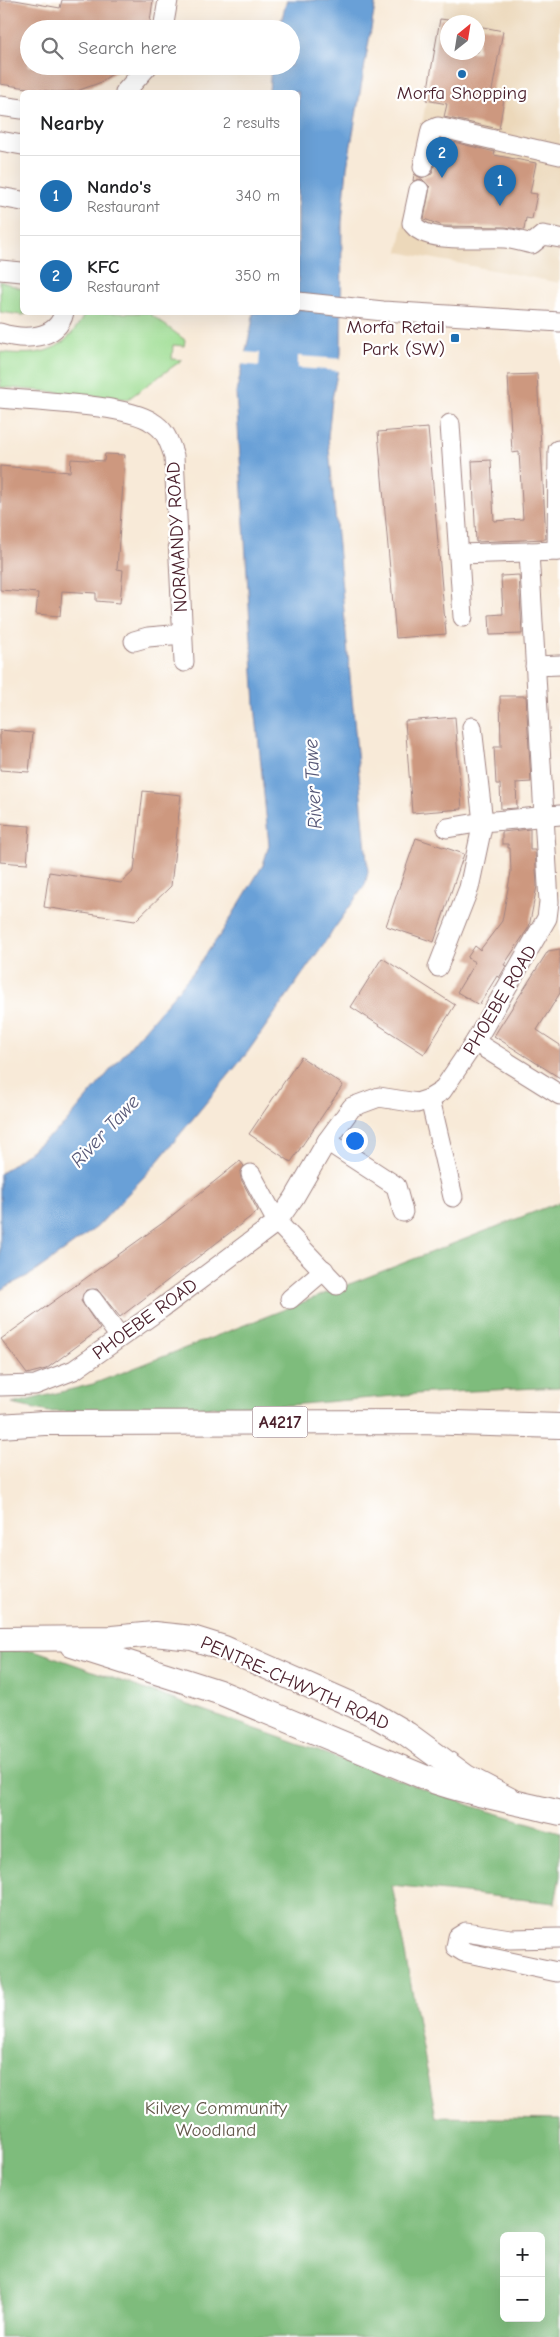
<!DOCTYPE html>
<meta charset="utf-8">
<style>
:root{--surface:#fff;--page:#f2f2f2;--text:#202124;--muted:#757577;--line:#e0e0e0;--accent:#1f6fb2}
body{margin:0;font-family:"Comic Neue",sans-serif;background:var(--page);color:var(--text)}
.controls{position:absolute;right:15px;bottom:15px;display:grid;overflow:hidden;border-radius:8px;box-shadow:0 5px 20px #0002}
.controls button{width:45px;height:45px;display:grid;place-items:center;padding:0;border:0;border-bottom:1px solid var(--line);background:var(--surface);color:var(--text);font:25px sans-serif}
.compass{position:absolute;left:440px;top:15px;width:45px;height:45px;border-radius:50%;background:var(--surface);box-shadow:0 5px 20px #0002;rotate:30deg}
.you{position:absolute;left:354px;top:1140px;width:18px;height:18px;margin:-12px;border:4px solid #fff;border-radius:50%;background:#1a73e8;box-shadow:0 0 0 8px #1a73e833}
.badge{display:grid;place-items:center;width:32px;height:32px;border-radius:50%;background:var(--accent);color:#fff;font-size:16px;font-weight:700}
.pin{position:absolute;translate:-50% -41px;filter:drop-shadow(0 1px 2px #0008)}
.pin::after{content:'';position:absolute;top:26px;width:18px;height:15px;background:inherit;clip-path:polygon(0 0,100% 0,50% 100%)}
.list{margin:0;padding:0;list-style:none}
h2{display:flex;justify-content:space-between;align-items:center;height:65px;margin:0;padding:0 20px;font-size:21px}
h2 small{font-size:16px;font-weight:400;color:var(--muted)}
.list li{display:grid;grid-template-columns:32px 1fr auto;gap:15px;align-items:center;box-sizing:border-box;height:80px;padding:0 20px;border-top:1px solid var(--line)}
.list b{display:block;font-size:19px;white-space:nowrap}
.list p{margin:0;font-size:16px;white-space:nowrap;color:var(--muted)}
.list em{font-size:16px;font-style:normal;color:var(--muted)}
.icon{flex:none;width:28px;height:28px;fill:none;stroke:currentColor;stroke-width:2;stroke-linecap:round;stroke-linejoin:round}
.map{position:relative;flex:none;width:560px;height:2337px;overflow:hidden}
.search{position:absolute;background:var(--surface);box-shadow:0 5px 20px #0002;left:20px;top:20px;width:280px;height:55px;display:flex;align-items:center;gap:12px;box-sizing:border-box;padding:0 18px;border-radius:28px;color:var(--muted);font-size:19px}
.panel{position:absolute;background:var(--surface);box-shadow:0 5px 20px #0002;left:20px;top:90px;width:280px;height:225px;border-radius:8px}
.map>svg:first-child{display:block}
.built{fill:#ecd8ba;fill-rule:evenodd}
.green{fill:#9ddd92;stroke:#747e5e}
.forest{fill:#7ebc7c;stroke:#646e54;fill-rule:evenodd}
.water{fill:#69a0d7;stroke:#5a6081}
.pier{fill:#f8ead8}
.building{fill:#cd987f}
.lines{fill:none;stroke-linecap:round;stroke-linejoin:round}
.minor-casing{stroke:#a18482;stroke-width:21}
.major-casing{stroke:#a18482;stroke-width:26}
.minor{stroke:#fff;stroke-width:19}
.major{stroke:#fff;stroke-width:24}
.poi-dot{fill:#1f6fb2;stroke:#fff;stroke-width:2}
.labels{text-anchor:middle;dominant-baseline:central;stroke-width:4.5;stroke-linejoin:round;paint-order:stroke}
.shield{fill:#fff;stroke:#80626b;stroke-width:1}
.shield-label{font-size:18px;font-weight:bold;fill:#4a1f2b}
.poi-label{font-size:19px;fill:#4a1f2b;stroke:#fff}
.street-label{font-size:19px;fill:#4a1f2b;stroke:#fff}
.park-label{font-size:19px;fill:#63584a;stroke:#fff}
.water-label{font-size:20px;font-style:italic;fill:#585978;stroke:#fff}
</style>
<div class="map">
<svg width="560" height="2337" viewBox="0 0 560 2337">
<rect width="100%" height="100%" fill="#fff"/>
<filter id="ink" filterUnits="userSpaceOnUse"><feTurbulence type="fractalNoise" baseFrequency=".02" numOctaves="2"/><feDisplacementMap in="SourceGraphic" scale="10" xChannelSelector="R" yChannelSelector="G"/><feConvolveMatrix kernelMatrix="1 2 1 2 8 2 1 2 1" color-interpolation-filters="sRGB"/></filter>
<filter id="wash" filterUnits="userSpaceOnUse"><feTurbulence type="fractalNoise" baseFrequency=".0096" numOctaves="4" result="noise"/><feDisplacementMap in="SourceGraphic" scale="20" xChannelSelector="R" yChannelSelector="G"/><feGaussianBlur stdDeviation="1.12" result="paint"/><feColorMatrix in="noise" values="0 0 0 0 0 0 0 0 0 0 0 0 0 0 0 0 0 1.4 0 .05"/><feComposite in="paint" operator="in"/></filter>
<g filter="url(#wash)">
<rect width="100%" height="100%" fill="#f8ead8"/>
<path class="built" d="M445,0H560V283L398,252ZM448,22H478V52H448Z"/>
<g class="green">
<path d="M0,281L22,289V312L29,313L22,315L0,312Z"/>
<path d="M85,313H149L185,340L184,346L173,345L172,359L182,360L128,399L0,387V352C42,357 65,352 85,313Z"/>
</g>
<g class="forest">
<path d="M560,1202V1387L428,1393L291,1405L49,1412L12,1404L93,1384Z"/>
<path d="M34,1650L475,1807L560,1832V1876L555,1903L392,1885L436,2117L560,2119V2337H0V1651ZM504,2236H541V2318H504Z"/>
</g>
<path class="water" d="M287,0H376L347,168L342,222L341,354L332,399L328,437L368,872L365,885L247,1053L153,1167L97,1227L33,1273L0,1290V1174L64,1125L194,971L222,932L263,865L269,845L255,705L236,393L252,324L253,313L298,312V92H269L271,66H291V29H279Z"/>
<g class="pier">
<path d="M243,352L260,353L259,366L240,364Z"/>
<path d="M298,356L343,359L340,371L298,368Z"/>
</g>
<g id="blocks">
<g class="building">
<path d="M0,0H15L60,8L62,0H153L149,29H29V66H124L99,83L77,91L55,92L0,84Z"/>
<path d="M440,19L448,20V52H478V26L503,31L491,96L504,99L499,129L444,117L447,104L426,100Z"/>
<path d="M441,139L495,152L494,155L536,163L530,193L537,194L532,219L526,218L524,230L505,227L443,226L424,219L430,187L422,179L413,181L414,174L421,178L432,174Z"/>
<path d="M537,374L546,539L476,542L472,461L491,460L494,521L523,519L519,452L512,453L508,375Z"/>
<path d="M428,428L446,634L396,638L378,432Z"/>
<path d="M105,454L125,455L117,569L123,570L120,603L96,601V593L62,591L60,616L36,614L38,593L0,590V466L70,472L71,459L104,461Z"/>
<path d="M519,575L522,634L490,635L489,615L503,614L501,576Z"/>
<path d="M500,696H526L531,782L516,783L517,808L501,809L500,784H496L494,747H501Z"/>
<path d="M455,717L462,809L412,813L405,721Z"/>
<path d="M0,730L33,733L29,772L0,770Z"/>
<path d="M143,791L181,795L171,886L135,921L44,907L49,872L121,883L134,871Z"/>
<path d="M0,824L30,826L27,864L0,862Z"/>
<path d="M530,829V850H535L537,886L529,927L504,965L506,966L499,978L497,976L479,1005L457,992L475,962L467,958L475,946L480,950L502,921L511,872L510,848H508V844H502V832Z"/>
<path d="M416,838L464,854L434,942L386,926Z"/>
<path d="M560,949V993L537,1030L560,1045V1078L494,1036L548,951Z"/>
<path d="M382,958L455,1005L424,1054L351,1007Z"/>
<path d="M301,1057L343,1085L291,1162L249,1134Z"/>
<path d="M240,1161L244,1166L240,1173L241,1179L258,1211L120,1317L97,1289L86,1290L81,1301L100,1329L46,1369L27,1374L1,1339L164,1222Z"/>
</g>
</g>
</g>
<g filter="url(#ink)">
<use href="#blocks" fill-opacity="0" stroke="#a18482" stroke-width="1"/>
<g class="lines">
<g class="minor-casing">
<g id="minor">
<path d="M163,29L168,0"/>
<path d="M125,92L148,66"/>
<path d="M0,106L22,109"/>
<path d="M0,141L22,145"/>
<path d="M423,167L431,130L438,127L560,155"/>
<path d="M419,190L412,223C426,245 482,236 505,238C514,239 523,242 532,244L543,235L560,238"/>
<path d="M0,197L22,201"/>
<path d="M0,270L22,272"/>
<path d="M298,302L383,311L560,322"/>
<path d="M0,333C22,340 58,341 64,312"/>
<path d="M0,398C36,402 125,404 152,422C166,430 169,442 174,456L184,662"/>
<path d="M450,424L463,617"/>
<path d="M557,551L558,450"/>
<path d="M459,554L560,551"/>
<path d="M134,641L148,637L183,634"/>
<path d="M535,666L560,665"/>
<path d="M447,828L483,822L560,815"/>
<path d="M438,967L469,888L483,822L472,727"/>
<path d="M475,1042L560,1095"/>
<path d="M430,1099L453,1197"/>
<path d="M327,1141L396,1186L403,1212"/>
<path d="M251,1174L277,1222L337,1285"/>
<path d="M92,1299L120,1337"/>
<path d="M290,1299L324,1270"/>
<path d="M0,1386L35,1385L74,1370L162,1308L277,1222L294,1198L327,1141L352,1107L379,1097L417,1103L429,1099L442,1091L475,1042L547,918L549,902L544,816L529,552"/>
<path d="M557,1972L464,1952L456,1947L458,1937L466,1932L510,1939L560,1938"/>
</g>
</g>
<g class="major-casing">
<g id="major">
<path d="M0,1426L44,1423L420,1422L560,1426"/>
<path d="M0,1639L112,1638L154,1634L192,1638L224,1648L371,1713L407,1734L466,1777L510,1800"/>
<path d="M72,1645L219,1692L436,1782C477,1796 519,1802 560,1813"/>
</g>
</g>
<use href="#minor" class="minor"/>
<use href="#major" class="major"/>
</g>
</g>
<g class="poi-dot">
<circle cx="462" cy="74" r="5"/>
<rect x="450" y="333" width="10" height="10" rx="2.5"/>
</g>
<g class="labels">
<rect class="shield" x="252.5" y="1406.5" width="55" height="31" rx="4"/>
<g class="shield-label">
<text x="280" y="1422">A4217</text>
</g>
<g class="poi-label">
<text x="462" y="93">Morfa Shopping</text>
<text x="445" y="327" text-anchor="end">Morfa Retail<tspan x="445" dy="22">Park (SW)</tspan></text>
</g>
<g class="street-label">
<text transform="translate(177 537) rotate(-93)">NORMANDY ROAD</text>
<text transform="translate(500 1000) rotate(-59)">PHOEBE ROAD</text>
<text transform="translate(145 1319) rotate(-36)">PHOEBE ROAD</text>
<text transform="translate(295 1683) rotate(24)">PENTRE-CHWYTH ROAD</text>
</g>
<g class="park-label">
<text x="216" y="2108">Kilvey Community<tspan x="216" dy="22">Woodland</tspan></text>
</g>
<g class="water-label">
<text transform="translate(313 784) rotate(-93)">River Tawe</text>
<text transform="translate(105 1131) rotate(-47)">River Tawe</text>
</g>
</g>
</svg>
<div class="controls">
<button>+</button>
<button>−</button>
</div>
<svg class="compass" viewBox="-18 -18 36 36"><path d="M0-13l5 13h-10z" fill="#e53935"/><path d="M0 13l5-13h-10z" fill="#757577"/></svg>
<div class="you"></div>
<div class="pin badge" style="left:500px;top:206px">1</div>
<div class="pin badge" style="left:442px;top:178px">2</div>
<div class="search"><svg class="icon" aria-label="search" viewBox="0 0 24 24"><circle cx="10" cy="10" r="6"/><path d="M15 15l6 6"/></svg>Search here</div>
<section class="panel">
<h2>Nearby<small>2 results</small></h2>
<ul class="list">
<li><span class="badge">1</span><div><b>Nando's</b><p>Restaurant</p></div><em>340 m</em></li>
<li><span class="badge">2</span><div><b>KFC</b><p>Restaurant</p></div><em>350 m</em></li>
</ul>
</section>
</div>
